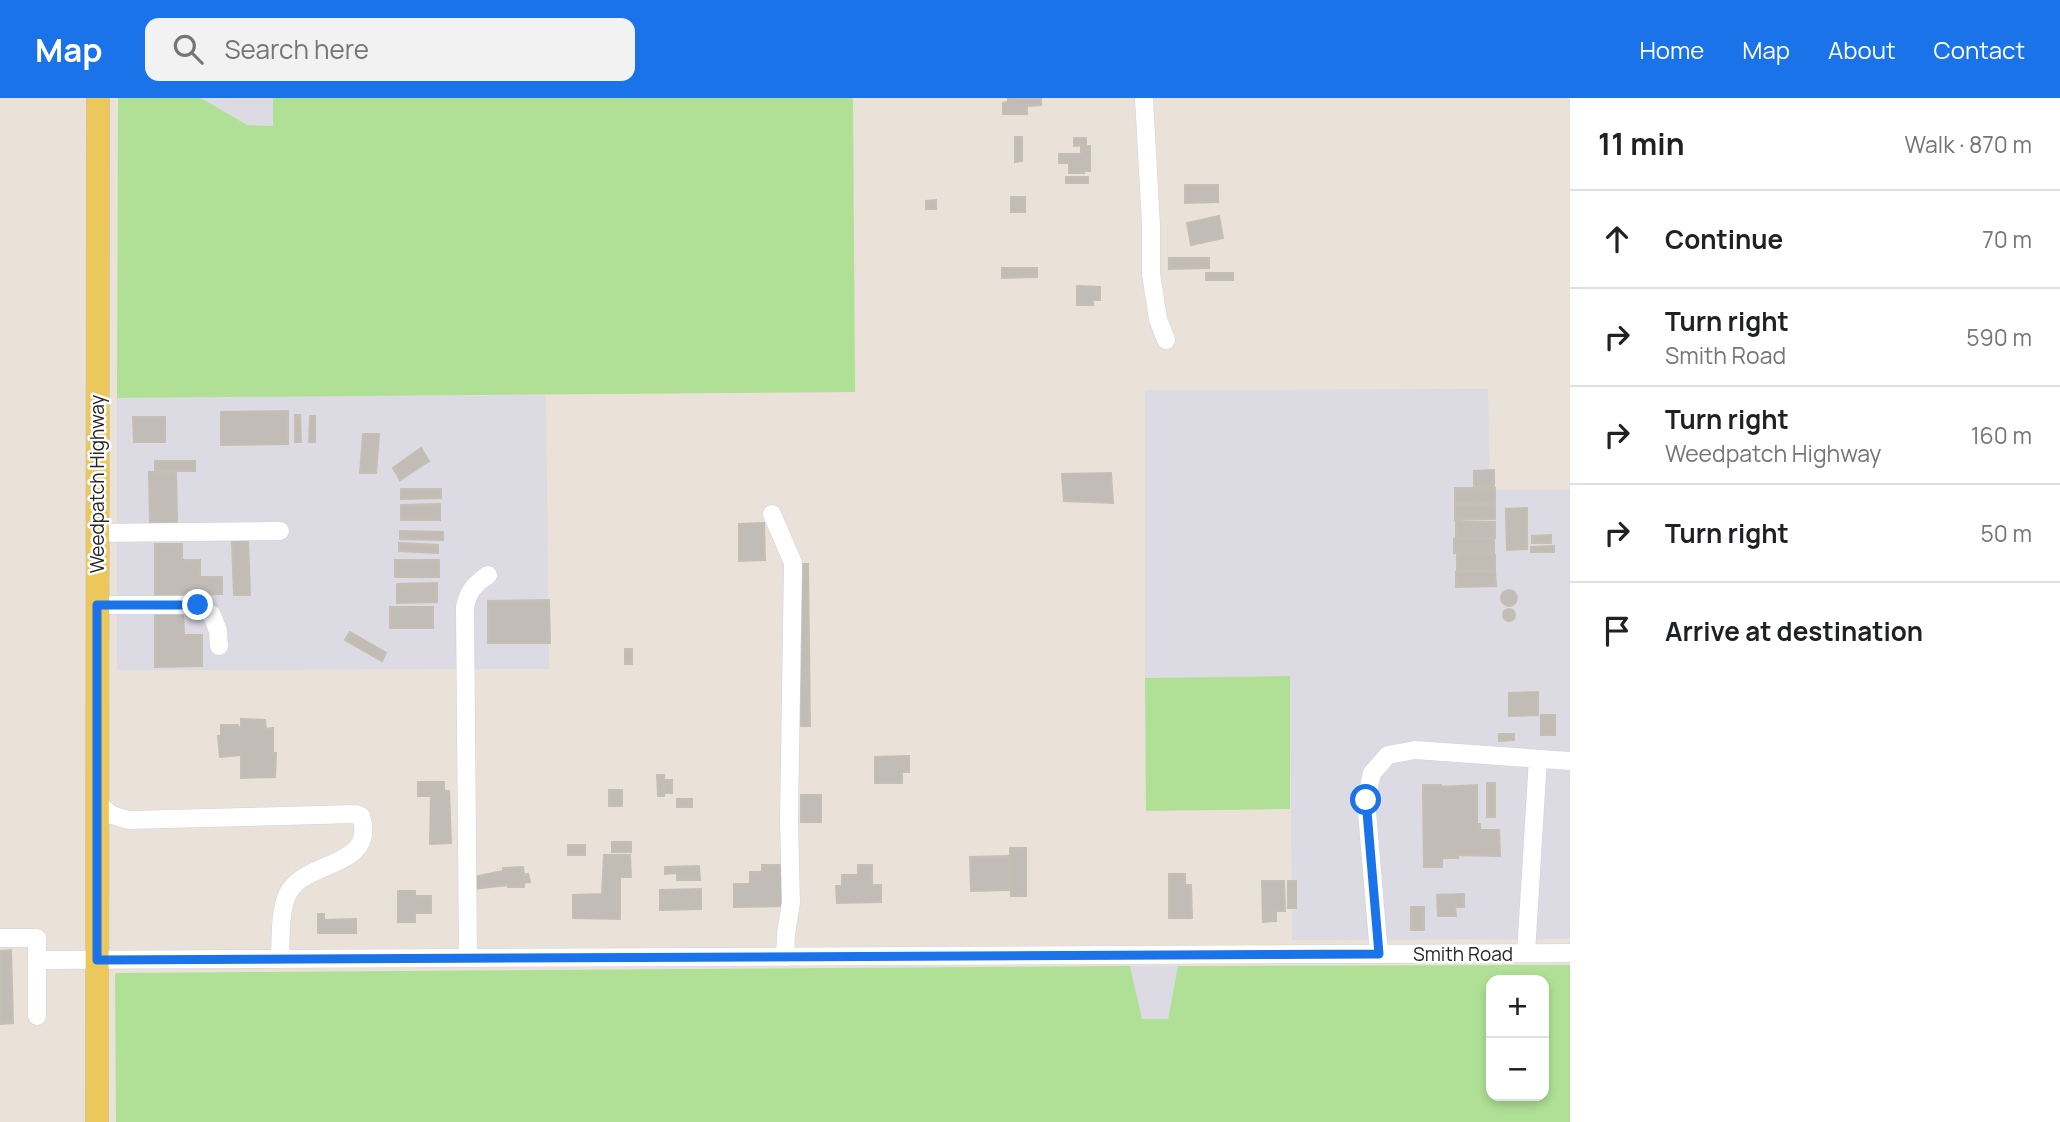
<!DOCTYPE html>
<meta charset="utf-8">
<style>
:root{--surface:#fff;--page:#f2f2f2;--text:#202124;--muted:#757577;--line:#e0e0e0;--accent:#1a73e8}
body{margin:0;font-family:Manrope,sans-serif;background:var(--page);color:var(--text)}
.controls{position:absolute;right:21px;bottom:21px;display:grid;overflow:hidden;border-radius:14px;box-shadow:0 4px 10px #0003}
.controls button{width:63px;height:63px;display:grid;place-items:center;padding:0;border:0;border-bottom:2px solid var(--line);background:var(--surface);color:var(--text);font:35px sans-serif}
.stop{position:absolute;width:21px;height:21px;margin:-16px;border:5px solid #1a73e8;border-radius:50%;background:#fff}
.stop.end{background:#1a73e8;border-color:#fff;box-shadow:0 2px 7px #0008}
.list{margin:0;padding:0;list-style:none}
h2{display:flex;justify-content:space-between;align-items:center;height:91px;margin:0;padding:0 28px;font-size:30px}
h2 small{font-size:23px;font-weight:400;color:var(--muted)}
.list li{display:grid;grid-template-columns:46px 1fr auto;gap:21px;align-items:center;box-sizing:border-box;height:98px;padding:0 28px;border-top:2px solid var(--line)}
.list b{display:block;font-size:26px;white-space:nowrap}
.list p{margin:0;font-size:23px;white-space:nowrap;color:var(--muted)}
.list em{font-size:23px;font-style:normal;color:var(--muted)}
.icon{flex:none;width:38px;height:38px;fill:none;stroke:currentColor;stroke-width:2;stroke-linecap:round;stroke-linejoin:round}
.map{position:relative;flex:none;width:1570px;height:1024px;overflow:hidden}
header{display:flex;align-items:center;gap:42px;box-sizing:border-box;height:98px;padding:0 35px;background:var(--accent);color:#fff}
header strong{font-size:33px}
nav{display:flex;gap:38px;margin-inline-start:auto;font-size:24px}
.search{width:490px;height:63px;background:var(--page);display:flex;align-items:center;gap:18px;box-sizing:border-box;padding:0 24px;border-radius:14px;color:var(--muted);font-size:26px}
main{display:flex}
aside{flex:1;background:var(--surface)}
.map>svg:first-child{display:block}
.industrial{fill:#dcdae2}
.green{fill:#b0e096;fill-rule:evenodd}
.building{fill:#c2bcb6;stroke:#c5beb3;stroke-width:2}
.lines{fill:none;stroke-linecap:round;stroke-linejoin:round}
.minor-casing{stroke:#ced2e0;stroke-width:19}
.major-casing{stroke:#c3c3c3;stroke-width:24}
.minor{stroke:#fff;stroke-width:18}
.major{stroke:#ecc85c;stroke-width:23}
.route{stroke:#1a73e8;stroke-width:9}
.labels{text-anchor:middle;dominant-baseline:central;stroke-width:5;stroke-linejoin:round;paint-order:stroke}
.street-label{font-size:19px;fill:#272727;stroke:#fff}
</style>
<header>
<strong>Map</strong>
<div class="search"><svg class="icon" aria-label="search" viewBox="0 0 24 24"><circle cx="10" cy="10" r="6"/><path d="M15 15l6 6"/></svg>Search here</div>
<nav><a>Home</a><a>Map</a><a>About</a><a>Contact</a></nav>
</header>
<main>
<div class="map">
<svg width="1570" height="1024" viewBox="0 0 1570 1024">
<rect width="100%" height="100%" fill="#eae2d9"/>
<g class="industrial">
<path d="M201,0H273V28L247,27Z"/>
<path d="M1488,291L1490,392H1570V841L1292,842L1290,578L1145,580V292Z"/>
<path d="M546,297L549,571L117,572V300Z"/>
<path d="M1130,868H1178L1168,921H1142Z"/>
</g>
<g class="green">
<path d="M118,0H201L247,27L273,28V0H853L855,294L117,300Z"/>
<path d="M1290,578V711L1146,713L1145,580Z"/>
<path d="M1570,867V1024H116L115,875L1130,868L1142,921H1168L1178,868ZM1491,882H1544V998H1491Z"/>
</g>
<g class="building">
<path d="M1008,0H1041V7L1027,8V16H1003V5L1008,4Z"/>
<path d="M1015,39H1022V63L1015,64Z"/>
<path d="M1074,40H1086V47L1074,48Z"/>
<path d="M1081,48H1090V73H1084V75H1069V65H1059V56H1081Z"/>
<rect x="1066" y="79" width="22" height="6"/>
<path d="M1185,87H1218V104L1185,105Z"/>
<rect x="1011" y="99" width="14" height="15"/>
<path d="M936,102V111H926V103Z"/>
<path d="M1219,118L1223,140L1191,147L1187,125Z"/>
<path d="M1169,160H1209V170L1169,171Z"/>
<path d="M1002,170H1037V179L1002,180Z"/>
<rect x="1206" y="175" width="27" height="7"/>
<path d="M1077,188L1100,189V202H1093V207H1077Z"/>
<path d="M288,313V346L221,347V314Z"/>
<path d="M295,317H300L301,344H295Z"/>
<path d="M310,318H315V344H309Z"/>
<path d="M133,319H165V344H134Z"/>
<path d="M363,336H379L376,375H360Z"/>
<path d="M421,350L429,363L400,382L393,370Z"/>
<rect x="155" y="363" width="40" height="10"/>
<path d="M1494,372V388H1474V373Z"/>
<path d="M149,374H176L177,425H150Z"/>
<path d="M1111,375L1113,405L1064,403L1062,376Z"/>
<rect x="1455" y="390" width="40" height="15"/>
<path d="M401,391H441V400L401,401Z"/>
<path d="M440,406V422H401V407Z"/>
<path d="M1495,406V421L1455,422V407Z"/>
<path d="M1527,410V451L1507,452L1506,411Z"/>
<rect x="1456" y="424" width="39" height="16"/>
<path d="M764,425L765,462L739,463V426Z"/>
<path d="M400,433L443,434V442L400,441Z"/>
<path d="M1551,437V445H1532V438Z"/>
<path d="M1494,440V455H1454V441Z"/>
<path d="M232,443H248L250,497H234Z"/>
<path d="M399,445L438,447V455L399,453Z"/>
<path d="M155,446H182V462H200V479H222V496L155,497Z"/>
<path d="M1554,448V454H1531V449Z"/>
<rect x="1457" y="457" width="38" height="15"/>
<rect x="395" y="462" width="44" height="17"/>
<path d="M800,466H808L810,628H801Z"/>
<path d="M1456,474H1495L1496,488L1456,489Z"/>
<path d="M437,485V504L397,505V486Z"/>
<circle cx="1509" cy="500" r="8"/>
<path d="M549,502L550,545H488V503Z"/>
<rect x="390" y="509" width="43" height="21"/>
<circle cx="1509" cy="517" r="6"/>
<path d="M155,515H183L184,537H202V568L155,569Z"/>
<path d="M350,534L386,555L382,563L345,542Z"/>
<rect x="625" y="551" width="7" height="15"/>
<path d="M1538,594V617L1509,618V595Z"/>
<rect x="1541" y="617" width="14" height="20"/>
<path d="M241,621L265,622L266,631L273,630V655H276L275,679L241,680V657L220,659L218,638H221V627H238V629H241Z"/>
<path d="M1499,636H1514V642L1499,643Z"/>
<path d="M909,658V674H902V685H875V659Z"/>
<path d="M657,677H664V698H658Z"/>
<rect x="665" y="682" width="7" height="13"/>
<path d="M418,684H444V693H449L451,745L430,746L431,698H418Z"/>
<rect x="1487" y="685" width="8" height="34"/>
<path d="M1423,687H1441V689L1477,687V726H1480V732H1499L1500,758L1458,757V760H1442V769H1424Z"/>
<rect x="609" y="692" width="13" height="16"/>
<rect x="801" y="697" width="20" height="27"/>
<rect x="677" y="701" width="15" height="8"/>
<rect x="612" y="744" width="19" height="10"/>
<rect x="568" y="747" width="17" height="10"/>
<path d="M1010,750H1026V798H1011Z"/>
<path d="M604,757H630L631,779H620V821L573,820V797L602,796Z"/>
<path d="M1009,758V792L971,793L970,759Z"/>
<path d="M762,767H783L784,808L734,809V786H750V774H762Z"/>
<path d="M858,767H872V787H881V804L837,805L836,788H842V777H858Z"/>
<path d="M523,769L524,777L528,776L530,784L524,785V789H508V787L474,791L473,779L503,773V770Z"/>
<path d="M665,769L699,768L700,782H677V775L665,776Z"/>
<path d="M1169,776H1185V787H1191L1192,820H1169Z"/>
<path d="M1262,783H1284L1285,813H1276V823L1263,824Z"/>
<rect x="1288" y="783" width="8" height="27"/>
<path d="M701,791V811L660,812V792Z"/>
<path d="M398,793H415V798H431V815H415V824H398Z"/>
<path d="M1464,796V809H1455L1456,818H1438L1437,797Z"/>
<rect x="1411" y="809" width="13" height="23"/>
<path d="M318,816H324V822L356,821V835H318Z"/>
<path d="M11,852L13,925L0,926V853Z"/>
</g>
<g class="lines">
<g class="minor-casing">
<g id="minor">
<path d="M1144,0L1151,127V176L1158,221L1166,242"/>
<path d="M772,416L793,465L789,721L791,805L786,835L785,859"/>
<path d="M97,435L280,433"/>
<path d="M97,507H198L212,517L218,533L219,548"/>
<path d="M97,705L112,717L128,722L356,716L361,718C377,769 310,762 290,792C279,808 281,842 280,861"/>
<path d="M0,840H37V862L1570,855"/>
<path d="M1526,855L1538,661"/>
<path d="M1379,856L1366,702L1372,675L1388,657L1415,652L1570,663"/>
<path d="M468,860L465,509C468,493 475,486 488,477"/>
<path d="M37,918V862"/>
</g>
</g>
<g class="major-casing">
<path id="major" d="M97,1024L98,0"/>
</g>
<use href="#minor" class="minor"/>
<use href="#major" class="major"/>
</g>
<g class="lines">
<path class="route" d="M198,507H97V862L1379,856L1366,702"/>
</g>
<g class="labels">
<g class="street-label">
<text transform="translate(97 386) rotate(-90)">Weedpatch Highway</text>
<text x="1463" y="856">Smith Road</text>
</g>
</g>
</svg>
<div class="controls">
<button>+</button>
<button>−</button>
</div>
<div class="stop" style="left:1366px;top:702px"></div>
<div class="stop end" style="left:198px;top:507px"></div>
</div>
<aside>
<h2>11 min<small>Walk · 870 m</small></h2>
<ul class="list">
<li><svg class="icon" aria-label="ahead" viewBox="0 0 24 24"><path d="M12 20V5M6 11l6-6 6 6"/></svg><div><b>Continue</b></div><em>70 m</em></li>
<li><svg class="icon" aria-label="right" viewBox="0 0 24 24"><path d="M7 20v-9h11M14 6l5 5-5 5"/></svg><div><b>Turn right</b><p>Smith Road</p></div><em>590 m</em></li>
<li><svg class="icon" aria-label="right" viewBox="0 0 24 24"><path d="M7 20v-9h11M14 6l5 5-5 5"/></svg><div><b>Turn right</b><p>Weedpatch Highway</p></div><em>160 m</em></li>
<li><svg class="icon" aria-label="right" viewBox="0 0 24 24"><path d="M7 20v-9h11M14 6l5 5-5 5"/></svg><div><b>Turn right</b></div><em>50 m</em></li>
<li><svg class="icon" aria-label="arrive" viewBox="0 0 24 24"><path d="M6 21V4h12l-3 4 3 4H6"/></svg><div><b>Arrive at destination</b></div></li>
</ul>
</aside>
</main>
